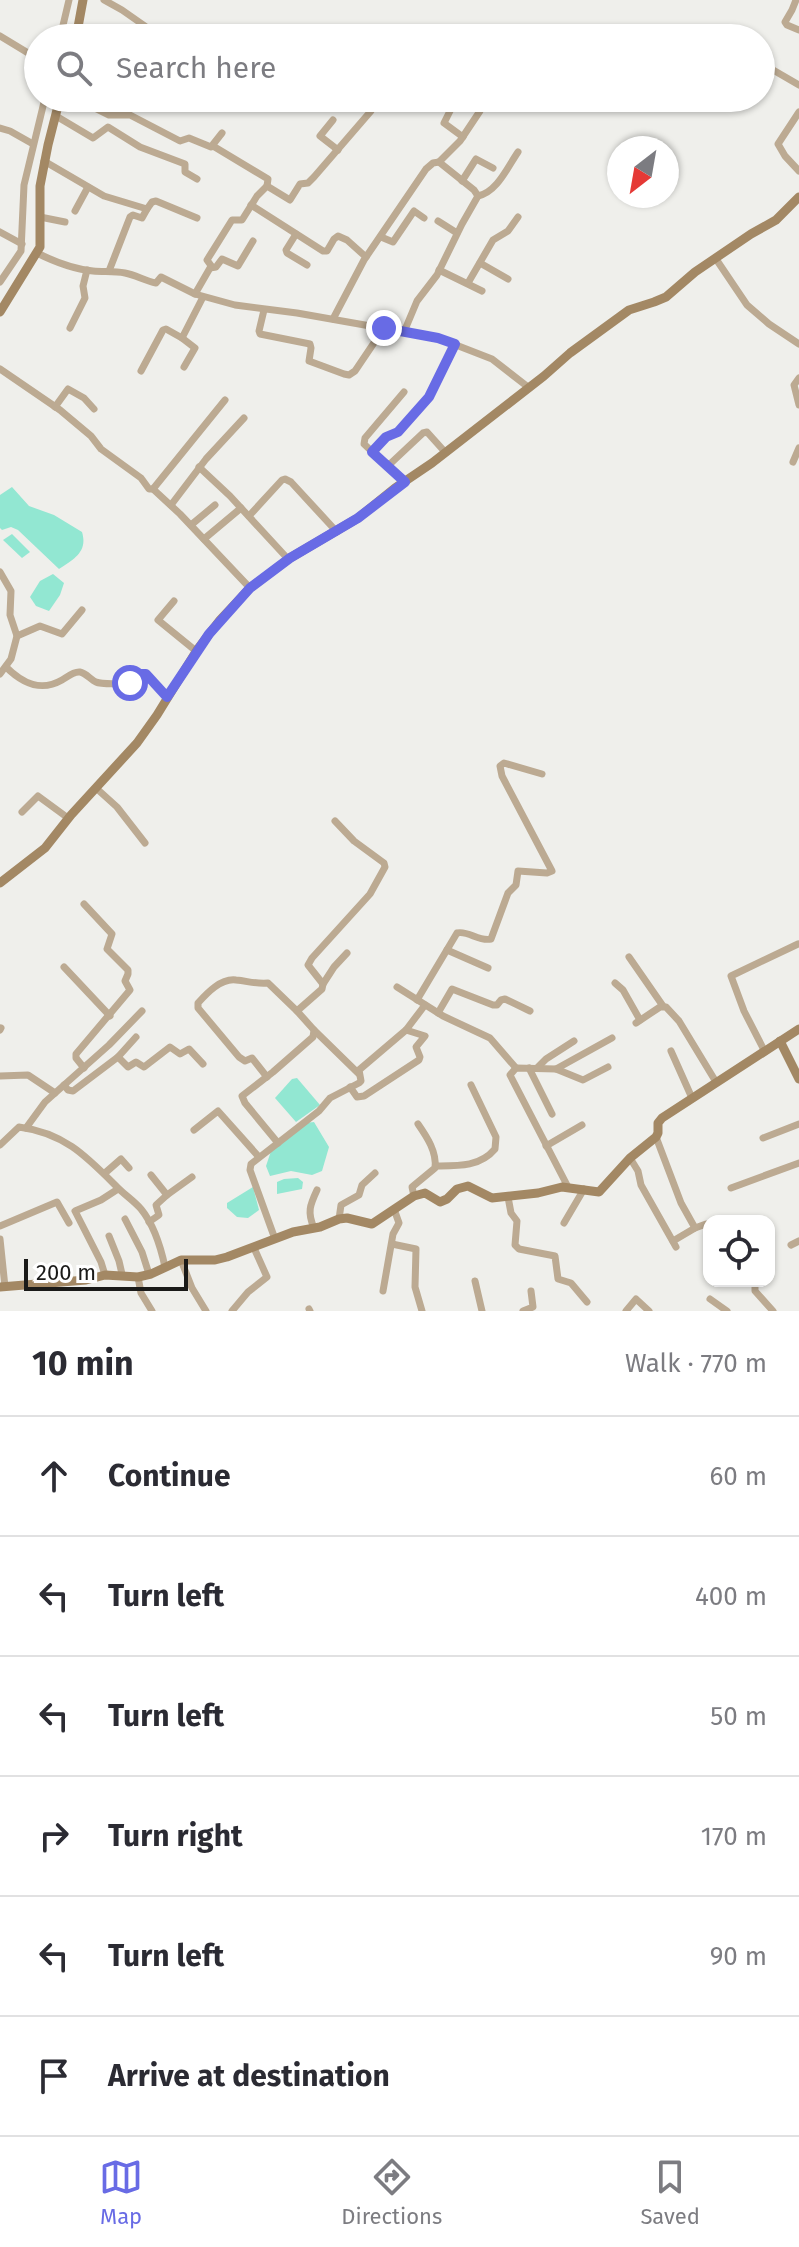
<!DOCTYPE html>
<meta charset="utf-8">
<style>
:root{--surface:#fff;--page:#f2f2f3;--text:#2b2b33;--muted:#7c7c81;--line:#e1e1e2;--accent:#686be5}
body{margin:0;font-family:"Fira Sans",sans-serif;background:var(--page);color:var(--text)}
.controls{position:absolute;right:24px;bottom:24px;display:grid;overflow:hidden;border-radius:16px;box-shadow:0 2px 6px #0004}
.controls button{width:72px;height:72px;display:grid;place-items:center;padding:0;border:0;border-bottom:2px solid var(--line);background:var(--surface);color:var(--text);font:40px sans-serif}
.compass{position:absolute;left:607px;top:136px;width:72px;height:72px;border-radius:50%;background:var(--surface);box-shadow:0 2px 6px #0004;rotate:211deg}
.scale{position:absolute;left:24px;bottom:20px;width:164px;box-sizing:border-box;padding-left:8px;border:4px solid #1a1a18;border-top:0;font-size:22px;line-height:28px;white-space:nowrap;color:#1a1a18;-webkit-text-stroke:6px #fff;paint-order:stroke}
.stop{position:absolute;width:24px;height:24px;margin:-18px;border:6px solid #686be5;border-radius:50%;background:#fff}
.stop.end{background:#686be5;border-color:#fff;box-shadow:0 2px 8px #0008}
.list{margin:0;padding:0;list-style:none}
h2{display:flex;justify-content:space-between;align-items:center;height:104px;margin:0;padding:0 32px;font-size:34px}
h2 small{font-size:26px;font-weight:400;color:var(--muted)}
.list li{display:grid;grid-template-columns:52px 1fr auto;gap:24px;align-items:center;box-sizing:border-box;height:120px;padding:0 32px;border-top:2px solid var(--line)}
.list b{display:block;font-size:30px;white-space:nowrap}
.list em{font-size:26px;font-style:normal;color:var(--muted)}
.icon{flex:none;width:44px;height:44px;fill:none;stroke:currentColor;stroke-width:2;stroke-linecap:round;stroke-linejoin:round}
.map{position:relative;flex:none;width:799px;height:1311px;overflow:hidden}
.search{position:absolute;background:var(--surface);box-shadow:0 2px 6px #0004;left:24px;right:24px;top:24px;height:88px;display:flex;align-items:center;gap:20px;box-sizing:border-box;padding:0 28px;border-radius:44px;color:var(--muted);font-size:30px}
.sheet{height:824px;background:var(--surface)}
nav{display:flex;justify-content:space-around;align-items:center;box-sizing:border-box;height:112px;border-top:2px solid var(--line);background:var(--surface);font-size:22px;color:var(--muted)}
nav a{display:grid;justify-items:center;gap:4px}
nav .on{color:var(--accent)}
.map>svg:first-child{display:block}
.water{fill:#92e7d2}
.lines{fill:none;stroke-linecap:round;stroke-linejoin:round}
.street{stroke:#bcaa92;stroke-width:7}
.secondary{stroke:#a38864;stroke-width:9}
.route{stroke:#686be5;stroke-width:10}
</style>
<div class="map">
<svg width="799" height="1311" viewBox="0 0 799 1311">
<rect width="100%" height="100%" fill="#efefeb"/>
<g class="water">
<path d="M12,487L29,506L54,515L82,532C88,552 74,559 59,569L18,530L11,527L2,530L0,528V495Z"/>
<path d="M12,534L30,552L22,558L3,540Z"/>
<path d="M53,574L64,583L60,595L49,611L36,606L30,597L40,581Z"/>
<path d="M297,1078L320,1105L296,1122L275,1098L292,1079Z"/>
<path d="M314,1122L329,1147L322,1171L312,1175L291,1171L270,1176L266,1166L272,1148L305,1123Z"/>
<path d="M298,1178L303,1182L302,1189L277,1194V1182L284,1179Z"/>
<path d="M253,1187L259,1210L248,1218L237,1217L227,1208V1203Z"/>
</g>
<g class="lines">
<g class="street">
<path d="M104,0L122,10L162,38"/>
<path d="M796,0L792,10L785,22L787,25L799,30"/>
<path d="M0,36L38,59"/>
<path d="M60,38L69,0"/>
<path d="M761,63L799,85"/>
<path d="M68,98L85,103L109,115H130L180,141L189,138L211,147L222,133"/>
<path d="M439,98L452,107L444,123L463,137"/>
<path d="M799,112L778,144L785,156L799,171"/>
<path d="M56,116L93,138L108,127L140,147L185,164V172L197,179"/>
<path d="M333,120L320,136L338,150"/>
<path d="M0,128L10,131L33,144"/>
<path d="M213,146L268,179L267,186"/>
<path d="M44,161L104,196L147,209L152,202L156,201L197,218"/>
<path d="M462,181L476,159L493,168"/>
<path d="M478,196C497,192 507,168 518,152"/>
<path d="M251,205L323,251H327L334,239L338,236L347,240L366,257"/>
<path d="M75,211L88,187"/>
<path d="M40,217L65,222"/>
<path d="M438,221L457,233"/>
<path d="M0,232L22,244"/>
<path d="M296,234L286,250L287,253L307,265"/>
<path d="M381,237L393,242L414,211L424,218"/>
<path d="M37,253C55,262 73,269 93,271C104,272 114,271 125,273C136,275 145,281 156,283L161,277L195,294L235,305L297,313L438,338L492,359L528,387"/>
<path d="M716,259L747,305L769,324L799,344"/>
<path d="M480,263L508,279"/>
<path d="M212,267L207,260L232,220H242L257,196L267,186L290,200L300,184L308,183L314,177L371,111L372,106L364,98"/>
<path d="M439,270L482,291"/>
<path d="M109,271L130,217L133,215L142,218L147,209"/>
<path d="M0,282L21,251L24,185L45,98"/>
<path d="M468,283L493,240L508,231L518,217"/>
<path d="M195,294L210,268L216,267L222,259L238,266L253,241"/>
<path d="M264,310L259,331L260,334L310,344L311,348L309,361L344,374L349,375L355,371L384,328"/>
<path d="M333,319L364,260L426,169L433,163L439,162"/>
<path d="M70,328L85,298L83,286L87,270"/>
<path d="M404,332L417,301L437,275L462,224L478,196L474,190L439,162L460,141L480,111"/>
<path d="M182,338L195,348L184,367"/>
<path d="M0,369L60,410L91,436L101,449L141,478L149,489H153"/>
<path d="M141,371L163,330L166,329L182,338L203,297"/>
<path d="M799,378L794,385L799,405"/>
<path d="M404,392L365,438L364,444L384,463L390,464L423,433L427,432L445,452"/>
<path d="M225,400L153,489L180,514L250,588"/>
<path d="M55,407L68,389L84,398L94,409"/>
<path d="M372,452L386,437L398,432L429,397L455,344"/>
<path d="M793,462L799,448"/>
<path d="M387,464L405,482"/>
<path d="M199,467L230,496L288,559"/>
<path d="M171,505L206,459L244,418"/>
<path d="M249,516L282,480L285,479L291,482L337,532"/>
<path d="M191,525L215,505"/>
<path d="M204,539L241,508"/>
<path d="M0,572L11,591L10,615L17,636L11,659L0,674"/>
<path d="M174,601L158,620L196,651"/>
<path d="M17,636L40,626L62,634L82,610"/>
<path d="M6,667C23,684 41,692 62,680C67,677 74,671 80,672C86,673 91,680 96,682C102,685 119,683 127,684L140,674H146L167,697"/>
<path d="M96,788L117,807L145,843"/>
<path d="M22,812L38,796L68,818"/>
<path d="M447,950L488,968"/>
<path d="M629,957L663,1006"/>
<path d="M64,967L110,1016"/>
<path d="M615,983L623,990L640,1020"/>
<path d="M323,984L334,967L347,953"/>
<path d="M397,987L443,1016L490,1038L516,1068"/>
<path d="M417,1000L457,933C468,930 479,942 491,939L508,893L516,885L518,871L547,873L552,871L502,776L500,766L504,763L542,774"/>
<path d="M438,1013L452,989L493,1005H497L501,1000L505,999L530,1011"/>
<path d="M636,1023L660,1007H666L679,1021L716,1082"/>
<path d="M0,1030L1,1028"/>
<path d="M314,1030L358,1073"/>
<path d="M671,1051L692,1098"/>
<path d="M765,1052L744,1011L731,976L798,944"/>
<path d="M118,1057L128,1067L136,1062L144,1067L170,1047L180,1054L189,1049L203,1064"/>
<path d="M84,1068L76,1058V1054L130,990L125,981L128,974V970L107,949L112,934L84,904"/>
<path d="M529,1068L552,1114"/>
<path d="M537,1068L546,1059L574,1041"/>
<path d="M556,1069L583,1080L608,1067"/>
<path d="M0,1076L28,1075L55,1093"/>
<path d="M267,1077L252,1058L245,1061L239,1057L198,1008V1003C207,993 221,978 236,980C248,981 254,984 268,983L297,1011"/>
<path d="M64,1085L68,1090L73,1091L118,1057L136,1037"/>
<path d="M350,1087L357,1097L364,1096L419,1060L420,1057L416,1047L425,1036L406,1030"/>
<path d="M26,1128L45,1102L109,1045L142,1011"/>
<path d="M194,1130L218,1111L259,1157"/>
<path d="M656,1137L681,1203L695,1228"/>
<path d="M763,1138L799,1124"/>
<path d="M278,1143L245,1103L242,1096L273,1072L313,1037L314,1030L297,1011L322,989L323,984L308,965L312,958L370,894L385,867L384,863L354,841L335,821"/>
<path d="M0,1145L19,1127C65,1133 87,1157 118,1188C125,1195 134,1201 141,1209C154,1225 161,1248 165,1267"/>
<path d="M546,1146L582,1125"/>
<path d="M630,1158L638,1171L641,1185L676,1247"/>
<path d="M436,1166C458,1166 480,1167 495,1149L496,1137L471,1085"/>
<path d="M105,1173L121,1159L129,1168"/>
<path d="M151,1175L167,1195"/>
<path d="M568,1187L510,1075L516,1068L556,1069L612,1038"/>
<path d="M731,1188L799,1163"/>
<path d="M414,1196L412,1187L435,1168C437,1152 427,1137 418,1124"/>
<path d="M508,1197L511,1213L517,1221L515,1245L519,1249L555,1256L558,1279L571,1283L587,1302"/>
<path d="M125,1219L142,1252L149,1274"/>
<path d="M339,1219L341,1205L359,1195L362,1185L375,1173"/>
<path d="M149,1222L159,1215L156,1205L167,1195L192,1177"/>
<path d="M564,1223L584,1189"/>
<path d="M0,1226L57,1202L69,1223"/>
<path d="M314,1228C307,1212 310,1205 317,1190"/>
<path d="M109,1236L119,1261L122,1274"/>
<path d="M0,1239L5,1287"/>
<path d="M275,1239L250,1170L251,1164L319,1111L330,1098L359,1083L361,1081L359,1070L406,1030L425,1005"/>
<path d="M673,1241L695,1228L706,1224L709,1230"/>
<path d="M392,1244L416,1249L415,1287L422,1311"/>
<path d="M791,1245L799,1241"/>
<path d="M181,1260L192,1288L206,1311"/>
<path d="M105,1275L101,1262L75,1211L101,1200L118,1189"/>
<path d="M138,1277L141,1293L152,1311"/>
<path d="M475,1281L482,1311"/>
<path d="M755,1281V1291L773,1311"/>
<path d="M383,1291L393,1234L399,1223L394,1209"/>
<path d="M710,1299L727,1311"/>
<path d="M309,1309L310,1311"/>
<path d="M232,1311L248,1292L267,1277L254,1248"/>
<path d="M523,1311L533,1307L531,1291"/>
<path d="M626,1311L636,1299L649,1311"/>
</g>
<g class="secondary">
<path d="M76,38L83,0"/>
<path d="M0,312L40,247V186L48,145L60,98"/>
<path d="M0,883L45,848L71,815L137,743L157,715L197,650L220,620L250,588L290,558L358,518L395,488L432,463L544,376L570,353L629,310L654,302L666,297L695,272L751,234L776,220L799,197"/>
<path d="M780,1041L799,1079"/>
<path d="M0,1287L86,1280L105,1275L138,1277L151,1274L181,1260H215L227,1257L293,1232L320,1227L339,1219L347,1218L372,1224L414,1196L425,1193L440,1202L447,1199L457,1189L468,1186L492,1198L538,1193L562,1187L599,1192L630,1158L656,1137L658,1133V1123L662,1118L799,1029"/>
</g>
</g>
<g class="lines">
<path class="route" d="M130,683L140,674H146L167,697L209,634L250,588L290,558L358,518L405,482L372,452L386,437L398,432L429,397L455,344L438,338L384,328"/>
</g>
</svg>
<div class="controls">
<button><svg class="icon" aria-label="locate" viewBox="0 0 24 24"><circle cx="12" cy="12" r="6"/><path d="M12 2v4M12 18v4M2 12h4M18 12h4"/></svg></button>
</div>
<svg class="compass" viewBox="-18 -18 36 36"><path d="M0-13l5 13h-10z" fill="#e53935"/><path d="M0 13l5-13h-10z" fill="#7c7c81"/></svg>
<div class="scale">200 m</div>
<div class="stop" style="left:130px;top:683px"></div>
<div class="stop end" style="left:384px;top:328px"></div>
<div class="search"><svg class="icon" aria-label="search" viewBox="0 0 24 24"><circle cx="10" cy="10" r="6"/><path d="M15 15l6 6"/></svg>Search here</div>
</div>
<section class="sheet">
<h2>10 min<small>Walk · 770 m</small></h2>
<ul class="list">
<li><svg class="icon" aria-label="ahead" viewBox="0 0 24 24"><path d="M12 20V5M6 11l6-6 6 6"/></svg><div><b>Continue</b></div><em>60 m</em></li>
<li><svg class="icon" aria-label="left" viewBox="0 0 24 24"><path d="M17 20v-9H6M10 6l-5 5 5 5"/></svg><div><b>Turn left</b></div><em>400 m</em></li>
<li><svg class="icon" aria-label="left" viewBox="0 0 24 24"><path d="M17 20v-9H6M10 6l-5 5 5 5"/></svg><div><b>Turn left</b></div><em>50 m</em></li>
<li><svg class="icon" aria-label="right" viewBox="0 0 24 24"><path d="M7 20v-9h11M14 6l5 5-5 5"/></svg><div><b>Turn right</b></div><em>170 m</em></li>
<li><svg class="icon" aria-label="left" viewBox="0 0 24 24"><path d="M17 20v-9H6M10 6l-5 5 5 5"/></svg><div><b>Turn left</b></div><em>90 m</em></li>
<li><svg class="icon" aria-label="arrive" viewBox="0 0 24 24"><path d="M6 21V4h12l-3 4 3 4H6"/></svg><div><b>Arrive at destination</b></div></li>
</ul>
</section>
<nav>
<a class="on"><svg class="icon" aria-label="map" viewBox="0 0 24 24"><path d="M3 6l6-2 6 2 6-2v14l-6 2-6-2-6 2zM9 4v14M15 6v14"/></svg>Map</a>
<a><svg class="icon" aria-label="directions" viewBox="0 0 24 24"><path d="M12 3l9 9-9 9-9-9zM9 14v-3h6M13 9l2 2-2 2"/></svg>Directions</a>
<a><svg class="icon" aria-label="saved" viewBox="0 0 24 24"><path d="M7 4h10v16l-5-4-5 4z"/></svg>Saved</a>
</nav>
